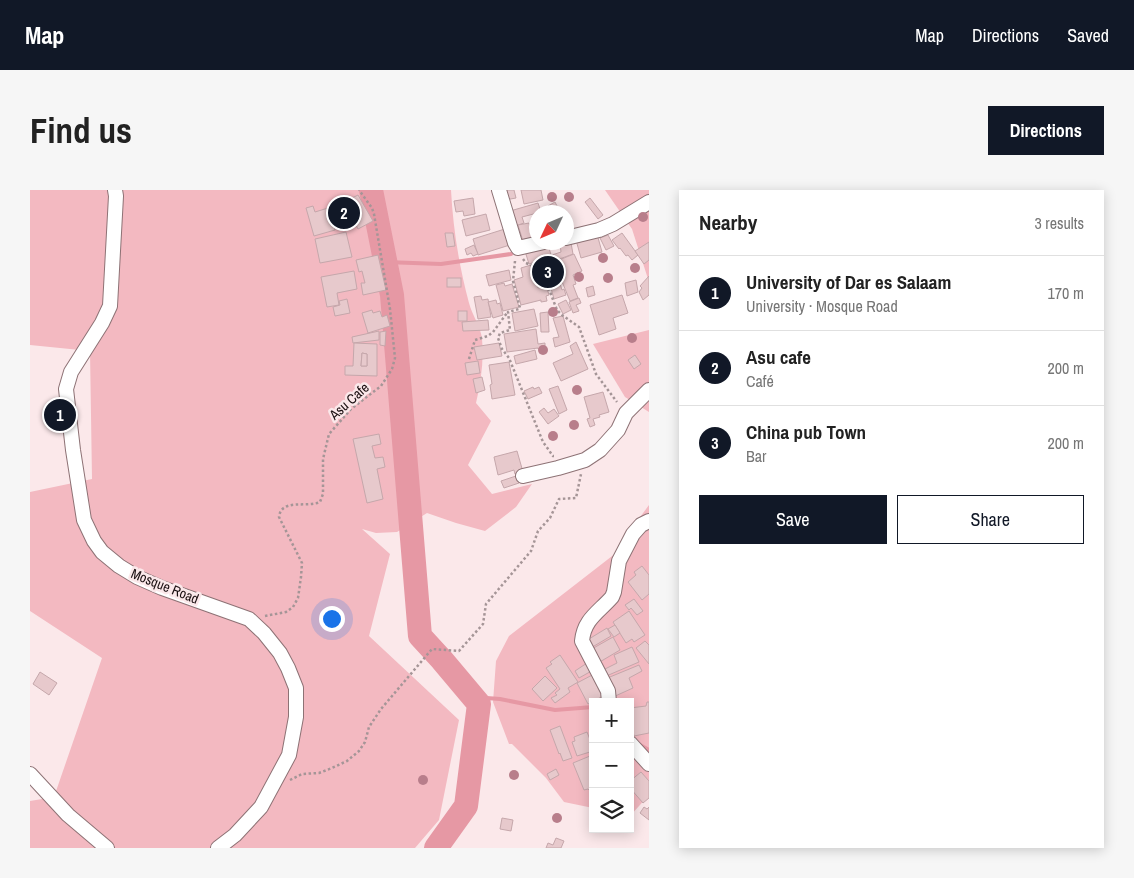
<!DOCTYPE html>
<meta charset="utf-8">
<style>
:root{--surface:#fff;--page:#f6f6f6;--text:#222;--muted:#767676;--line:#e0e0e0;--accent:#111827}
body{margin:0;font-family:"Archivo Narrow",sans-serif;background:var(--page);color:var(--text)}
.controls{position:absolute;right:15px;bottom:15px;display:grid;overflow:hidden;border-radius:0px;box-shadow:0 2px 12px #0003}
.controls button{width:45px;height:45px;display:grid;place-items:center;padding:0;border:0;border-bottom:1px solid var(--line);background:var(--surface);color:var(--text);font:25px sans-serif}
.compass{position:absolute;left:499px;top:15px;width:45px;height:45px;border-radius:50%;background:var(--surface);box-shadow:0 2px 12px #0003;rotate:226deg}
.you{position:absolute;left:301px;top:428px;width:18px;height:18px;margin:-12px;border:4px solid #fff;border-radius:50%;background:#1a73e8;box-shadow:0 0 0 8px #1a73e833}
.badge{display:grid;place-items:center;width:32px;height:32px;border-radius:50%;background:var(--accent);color:#fff;font-size:16px;font-weight:700}
.pin{position:absolute;translate:-50% -50%;border:2px solid #fff;box-shadow:0 1px 5px #0006}
.list{margin:0;padding:0;list-style:none}
h2{display:flex;justify-content:space-between;align-items:center;height:65px;margin:0;padding:0 20px;font-size:21px}
h2 small{font-size:16px;font-weight:400;color:var(--muted)}
.list li{display:grid;grid-template-columns:32px 1fr auto;gap:15px;align-items:center;box-sizing:border-box;height:75px;padding:0 20px;border-top:1px solid var(--line)}
.list b{display:block;font-size:19px;white-space:nowrap}
.list p{margin:0;font-size:16px;white-space:nowrap;color:var(--muted)}
.list em{font-size:16px;font-style:normal;color:var(--muted)}
.actions{display:flex;gap:10px;padding:15px 20px}
.actions a{flex:1;padding:11px 0;border:1px solid var(--accent);border-radius:0px;text-align:center;font-size:18px;color:var(--accent)}
.actions .main{background:var(--accent);color:#fff}
.icon{flex:none;width:28px;height:28px;fill:none;stroke:currentColor;stroke-width:2;stroke-linecap:round;stroke-linejoin:round}
.map{position:relative;flex:none;width:619px;height:658px;overflow:hidden;border-radius:0px}
header{display:flex;align-items:center;gap:30px;box-sizing:border-box;height:70px;padding:0 25px;background:var(--accent);color:#fff}
header strong{font-size:24px}
nav{display:flex;gap:28px;margin-inline-start:auto;font-size:18px}
.intro{display:flex;align-items:center;justify-content:space-between;box-sizing:border-box;height:120px;padding:0 30px}
h1{margin:0;font-size:35px}
.button{padding:12px 22px;border-radius:0px;background:var(--accent);color:#fff;font-size:18px;font-weight:700}
main{display:flex;gap:30px;padding:0 30px}
aside{flex:1;background:var(--surface);border-radius:0px;box-shadow:0 2px 12px #0003}
.map>svg:first-child{display:block}
.green{fill:#f3b9c1}
.lines{fill:none;stroke-linecap:round;stroke-linejoin:round}
.stream{stroke:#e698a4;stroke-width:4}
.river{stroke:#e698a4;stroke-width:24}
.building{fill:#e7c9cc;stroke:#c5a7ab;fill-rule:evenodd}
.minor-casing{stroke:#8d7275;stroke-width:16}
.path{stroke:#a59597;stroke-width:2.5;stroke-dasharray:2.5 2.5;stroke-linecap:butt}
.minor{stroke:#fff;stroke-width:14}
.tree{fill:#b87e8b}
.labels{text-anchor:middle;dominant-baseline:central;stroke-width:5;stroke-linejoin:round;paint-order:stroke}
.street-label{font-size:14px;fill:#1a0f11;stroke:#fbe8ea}
</style>
<header>
<strong>Map</strong>
<nav><a>Map</a><a>Directions</a><a>Saved</a></nav>
</header>
<div class="intro"><h1>Find us</h1><a class="button">Directions</a></div>
<main>
<div class="map">
<svg width="619" height="658" viewBox="0 0 619 658">
<rect width="100%" height="100%" fill="#fbe8ea"/>
<g class="green">
<path d="M0,0H421C423,38 429,76 439,113C442,125 451,137 452,149C454,170 451,192 446,213L461,231L438,275L462,304L502,294L486,317L455,341L426,333L397,323L367,342L346,343L332,339L360,364L339,446L429,530L409,630L385,658H0V611L24,607L72,468L0,421V302L62,289L60,161L0,155Z"/>
<path d="M575,0H619V92L602,39Z"/>
<path d="M619,140V222L595,207L563,154Z"/>
<path d="M619,315V605L600,626V512H563V618L534,612L516,588L482,554H479L463,512L466,471L479,446L586,363L591,353Z"/>
</g>
<g class="lines">
<g class="stream">
<path d="M355,72L411,74L481,64"/>
<path d="M443,507L470,509L525,520L563,517"/>
<path d="M610,555L619,560"/>
</g>
<path class="river" d="M341,0L362,105L390,446L412,470L449,514L436,616L406,658"/>
</g>
<g class="building">
<path d="M473,0H484L486,8L475,10Z"/>
<path d="M491,0H511L513,10L494,14Z"/>
<path d="M328,5L343,31L328,39L314,12Z"/>
<path d="M443,8L445,24L434,26L433,21L426,22L424,11Z"/>
<path d="M560,8L573,25L568,29L555,12Z"/>
<path d="M525,12L530,22H521L518,16Z"/>
<path d="M508,13L511,22L492,27L494,33L485,36L480,21Z"/>
<path d="M283,16L285,22L298,18L305,40L284,46L276,18Z"/>
<path d="M456,24L460,40L436,46L432,30Z"/>
<path d="M499,33L503,48L493,51L488,35Z"/>
<path d="M478,38L483,54L448,65L443,49Z"/>
<path d="M316,42L322,67L290,73L285,49Z"/>
<path d="M415,43H423L425,56L417,57Z"/>
<path d="M592,43L608,65L602,70L598,65L596,66L590,58L589,59L582,50Z"/>
<path d="M567,44L572,62L551,68L546,50Z"/>
<path d="M578,45L584,56L576,60L570,48Z"/>
<path d="M619,52V70L614,74L605,61Z"/>
<path d="M541,53L543,64L524,71L522,65L531,62L530,54Z"/>
<path d="M444,55L448,64L443,66L441,63L437,65L435,59Z"/>
<path d="M518,55L532,100L534,99L536,105L524,109L516,80L508,83L505,72L499,74L495,61Z"/>
<path d="M544,64L552,81L543,85L546,94L543,95L548,108L540,111L524,72Z"/>
<path d="M348,65L356,100L333,105L331,93H335L332,81L329,82L326,70Z"/>
<path d="M501,75L508,98L516,95L519,105L516,106L517,111L511,112V110L491,115L484,90L493,87L491,78Z"/>
<path d="M479,80L481,90L459,96L456,85Z"/>
<path d="M324,81L327,99L307,103L309,115L297,117L291,87Z"/>
<path d="M513,82L517,92L510,94L507,84Z"/>
<path d="M619,86V105L613,110L609,102L612,98L610,96Z"/>
<rect x="417" y="88" width="14" height="9"/>
<path d="M606,90L608,102L597,106L595,93Z"/>
<path d="M474,93L475,96L482,94L489,117L473,121L466,95Z"/>
<path d="M563,96L565,105L558,107L556,98Z"/>
<path d="M592,105L598,123L583,128L586,139L569,145L560,115Z"/>
<path d="M451,106L452,110L458,109L461,127L448,129L444,107Z"/>
<path d="M549,108L551,113L546,115L549,121L543,123L539,112Z"/>
<path d="M317,109L320,123L305,126L303,117L310,115L309,111Z"/>
<path d="M466,110L467,114L470,113L473,125L463,128L458,112Z"/>
<path d="M536,110L541,120L533,124L528,114Z"/>
<path d="M504,119L508,136L485,141L482,123Z"/>
<path d="M342,120L343,123L350,121L352,127L357,125L360,136L338,143L332,123Z"/>
<rect x="428" y="121" width="9" height="10"/>
<path d="M518,122L519,142H511L510,123Z"/>
<path d="M533,126L540,152L525,157L523,148L529,147L523,128Z"/>
<path d="M458,130L459,140L433,141L432,132Z"/>
<path d="M506,139L508,154L515,153V158L508,159V158L477,162L474,144Z"/>
<path d="M349,141V150L323,153L322,147Z"/>
<path d="M356,141L355,156L350,155V142Z"/>
<path d="M546,152L558,179L531,191L523,173L543,164L540,156Z"/>
<path d="M324,153L347,154V186L315,185V176H323ZM332,163L337,164V176H331Z"/>
<path d="M469,153L472,166L447,170L444,157Z"/>
<path d="M505,160L507,169L486,174L484,166Z"/>
<path d="M332,163L337,164V176H331Z"/>
<path d="M605,165L611,174L604,179L598,170Z"/>
<path d="M448,171L450,183L437,185L435,173Z"/>
<path d="M479,172L485,205L462,209L460,195L462,194L459,175Z"/>
<path d="M452,187L455,200L446,203L443,189Z"/>
<path d="M528,196L537,220L529,224L519,199Z"/>
<path d="M503,197L504,199L509,197L512,203L498,209L494,201Z"/>
<path d="M573,202L579,222L569,225L570,227L563,229L565,235L560,237L557,229L560,228L554,207Z"/>
<path d="M514,218L518,223L524,219L529,226L518,234L509,222Z"/>
<path d="M349,244L351,254L342,256L345,268L353,267L355,277L347,279L353,309L337,313L323,249Z"/>
<path d="M487,261L493,282L485,284L484,280L468,285L464,267Z"/>
<path d="M486,286L489,293L474,298L471,291Z"/>
<path d="M612,376L619,385V404L612,410L598,392L606,385L604,382Z"/>
<path d="M604,409L613,421L607,425L601,418L599,420L595,415Z"/>
<path d="M599,421L615,445L604,452L602,449L596,453L583,432Z"/>
<path d="M585,435L590,443L584,447L578,439Z"/>
<path d="M577,438L581,446L559,459L554,452Z"/>
<path d="M583,447L590,460L568,473L560,460Z"/>
<path d="M615,451L619,455V474L606,458Z"/>
<path d="M602,457L609,472L574,487L571,481L587,473L584,465Z"/>
<path d="M530,465L548,492L538,498L540,502L525,513L521,508L527,505L525,503L530,499L516,478L522,474L520,472Z"/>
<path d="M560,471L565,479L549,488L545,481Z"/>
<path d="M609,475L612,481L599,488L603,498L583,507L575,489Z"/>
<path d="M10,482L27,493L19,505L3,494Z"/>
<path d="M566,483L577,504L558,514L547,493Z"/>
<path d="M515,486L527,498L513,511L502,499Z"/>
<path d="M617,512H619V543L604,546L600,526V518L616,516Z"/>
<path d="M530,536L542,568L533,571L530,563L529,564L520,540Z"/>
<path d="M557,542L563,557V561L547,566L542,552L545,551L544,547Z"/>
<path d="M560,566L563,573V600L560,601L558,599L554,600L543,573Z"/>
<path d="M526,579L529,585L520,590L517,584Z"/>
<path d="M611,582L619,591V608L613,613L600,598V591Z"/>
<path d="M614,617L617,619L619,617V630L610,623Z"/>
<path d="M472,628L483,630L481,641L470,639Z"/>
<path d="M526,648L534,651L531,658H516L518,653L523,655Z"/>
</g>
<g class="lines">
<g class="minor-casing">
<g id="minor">
<path d="M85,0L86,6L80,116L72,133L41,182L36,199L43,260L54,330L64,351L72,362L89,376L107,387L132,398L219,429L234,443L250,463L258,478L266,498V527L259,565L231,617L205,645L188,658"/>
<path d="M469,0L485,53L488,58L514,52"/>
<path d="M536,48L569,40L583,34L619,12"/>
<path d="M493,286L528,278L555,270L570,260L588,240L596,223L619,200"/>
<path d="M579,512L578,501L552,451C554,429 569,422 582,407L584,402L589,371L603,344L611,335L619,331"/>
<path d="M600,553L619,574"/>
<path d="M0,584L38,625L77,658"/>
</g>
</g>
<g class="path">
<path d="M493,69L496,73L503,76L509,95L517,94L527,120L532,125L549,137L566,184L587,212"/>
<path d="M485,71L483,91L490,118L489,119L478,122L480,140L470,143L468,148L472,159L479,168L513,252L523,266H524"/>
<path d="M439,169L445,150L458,146L463,142L477,123"/>
<path d="M235,426L256,422L263,417L268,408L271,387L272,373L249,327C251,308 277,318 290,312L293,304V269L299,244L321,219L351,196L362,179L365,168L360,119L344,24L342,18L329,0"/>
<path d="M260,590L272,584L289,583L302,578L317,571L329,561L335,552L339,537L351,519L402,459L429,461L453,434L456,414L501,361L508,341L520,328L529,309L546,308L551,284"/>
</g>
<use href="#minor" class="minor"/>
</g>
<g class="tree">
<circle cx="522" cy="7" r="5"/>
<circle cx="539" cy="7" r="5"/>
<circle cx="613" cy="27" r="5"/>
<circle cx="573" cy="68" r="5"/>
<circle cx="605" cy="78" r="5"/>
<circle cx="549" cy="87" r="5"/>
<circle cx="578" cy="88" r="5"/>
<circle cx="523" cy="122" r="5"/>
<circle cx="602" cy="148" r="5"/>
<circle cx="513" cy="160" r="5"/>
<circle cx="547" cy="200" r="5"/>
<circle cx="544" cy="235" r="5"/>
<circle cx="523" cy="246" r="5"/>
<circle cx="484" cy="585" r="5"/>
<circle cx="393" cy="590" r="5"/>
<circle cx="527" cy="628" r="5"/>
</g>
<g class="labels">
<g class="street-label">
<text transform="translate(319 211) rotate(-42)">Asu Cafe</text>
<text transform="translate(135 396) rotate(22)">Mosque Road</text>
</g>
</g>
</svg>
<div class="controls">
<button>+</button>
<button>−</button>
<button><svg class="icon" aria-label="layers" viewBox="0 0 24 24"><path d="M12 4l9 5-9 5-9-5zM3 14l9 5 9-5"/></svg></button>
</div>
<svg class="compass" viewBox="-18 -18 36 36"><path d="M0-13l5 13h-10z" fill="#e53935"/><path d="M0 13l5-13h-10z" fill="#767676"/></svg>
<div class="you"></div>
<div class="pin badge" style="left:30px;top:225px">1</div>
<div class="pin badge" style="left:314px;top:23px">2</div>
<div class="pin badge" style="left:518px;top:82px">3</div>
</div>
<aside>
<h2>Nearby<small>3 results</small></h2>
<ul class="list">
<li><span class="badge">1</span><div><b>University of Dar es Salaam</b><p>University · Mosque Road</p></div><em>170 m</em></li>
<li><span class="badge">2</span><div><b>Asu cafe</b><p>Café</p></div><em>200 m</em></li>
<li><span class="badge">3</span><div><b>China pub Town</b><p>Bar</p></div><em>200 m</em></li>
</ul>
<div class="actions"><a class="main">Save</a><a>Share</a></div>
</aside>
</main>
